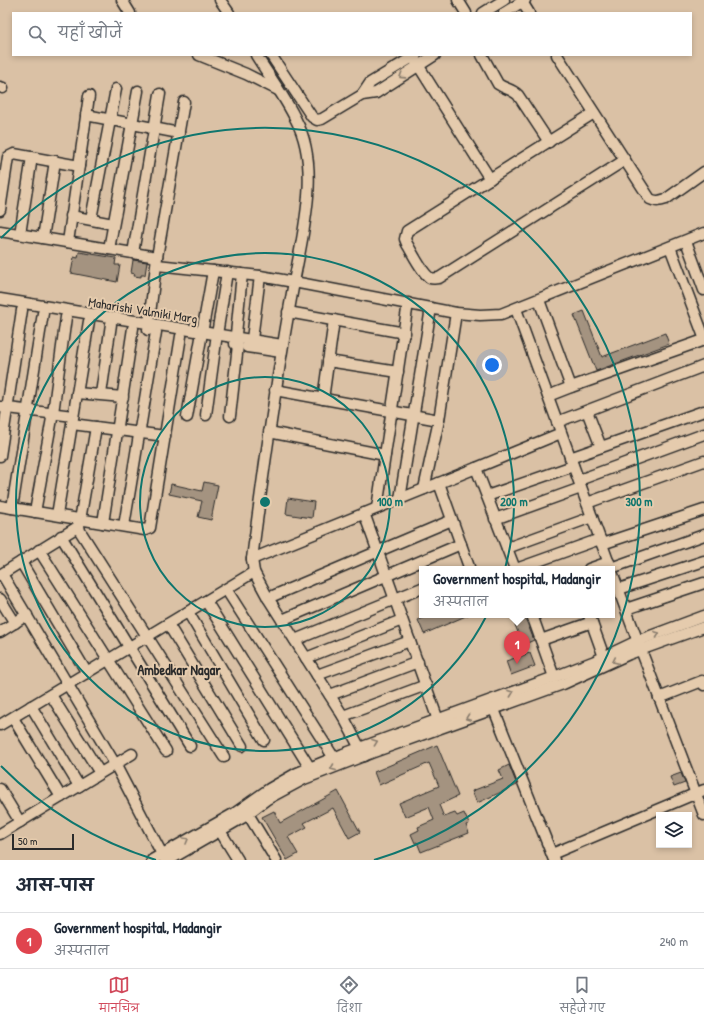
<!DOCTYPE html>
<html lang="hi">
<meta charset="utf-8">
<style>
:root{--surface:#fff;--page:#f2f2f3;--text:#1f2937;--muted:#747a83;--line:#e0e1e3;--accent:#d1495b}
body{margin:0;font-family:"Patrick Hand","Playpen Sans Deva",sans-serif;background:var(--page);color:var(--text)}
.controls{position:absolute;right:12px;bottom:12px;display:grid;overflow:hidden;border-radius:0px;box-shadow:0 2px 6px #0003}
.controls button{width:36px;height:36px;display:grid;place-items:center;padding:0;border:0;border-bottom:1px solid var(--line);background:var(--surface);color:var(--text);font:20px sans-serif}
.scale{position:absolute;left:12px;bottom:10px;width:62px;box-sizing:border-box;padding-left:4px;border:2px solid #2b2b2b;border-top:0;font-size:11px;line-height:14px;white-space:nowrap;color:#2b2b2b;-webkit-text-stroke:3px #e5cbad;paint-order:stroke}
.you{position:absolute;left:492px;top:365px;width:14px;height:14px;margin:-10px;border:3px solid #fff;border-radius:50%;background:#1a73e8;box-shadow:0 0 0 6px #1a73e833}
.badge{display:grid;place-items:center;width:26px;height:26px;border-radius:50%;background:var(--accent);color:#fff;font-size:13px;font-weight:700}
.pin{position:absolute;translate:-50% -33px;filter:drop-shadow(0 1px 2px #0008)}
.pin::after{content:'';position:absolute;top:21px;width:14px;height:12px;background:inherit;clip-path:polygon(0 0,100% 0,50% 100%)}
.popup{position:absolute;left:419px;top:566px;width:196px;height:52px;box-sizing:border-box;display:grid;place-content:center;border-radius:0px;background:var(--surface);filter:drop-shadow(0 1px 3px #0005);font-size:13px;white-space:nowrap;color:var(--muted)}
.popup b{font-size:15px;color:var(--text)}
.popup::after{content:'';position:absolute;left:50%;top:100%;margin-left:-8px;border:8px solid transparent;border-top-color:var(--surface)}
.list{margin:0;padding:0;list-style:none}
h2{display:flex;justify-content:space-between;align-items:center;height:52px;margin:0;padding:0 16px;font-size:17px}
h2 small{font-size:13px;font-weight:400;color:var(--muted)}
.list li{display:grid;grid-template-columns:26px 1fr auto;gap:12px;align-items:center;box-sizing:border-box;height:56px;padding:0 16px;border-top:1px solid var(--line)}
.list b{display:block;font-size:15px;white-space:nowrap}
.list p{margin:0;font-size:13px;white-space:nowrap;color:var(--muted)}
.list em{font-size:13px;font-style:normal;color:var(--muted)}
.icon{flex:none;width:22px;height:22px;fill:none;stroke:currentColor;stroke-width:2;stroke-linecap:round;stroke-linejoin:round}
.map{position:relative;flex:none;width:704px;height:860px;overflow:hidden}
.search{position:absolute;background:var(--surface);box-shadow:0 2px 6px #0003;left:12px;right:12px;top:12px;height:44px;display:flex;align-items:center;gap:10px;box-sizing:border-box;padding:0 14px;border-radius:0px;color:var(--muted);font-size:15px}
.sheet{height:108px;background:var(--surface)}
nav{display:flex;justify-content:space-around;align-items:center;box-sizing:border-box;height:56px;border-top:1px solid var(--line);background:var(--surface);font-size:11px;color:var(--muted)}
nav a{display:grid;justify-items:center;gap:2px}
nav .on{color:var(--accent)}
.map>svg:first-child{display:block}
.building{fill:#a49380;stroke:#2b2b2b}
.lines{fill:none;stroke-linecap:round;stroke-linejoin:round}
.minor-casing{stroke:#2b2b2b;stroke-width:13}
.minor{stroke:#e5cbad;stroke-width:10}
.oneway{stroke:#887b6c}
.ring{fill:none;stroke:#0f766e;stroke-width:2}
.labels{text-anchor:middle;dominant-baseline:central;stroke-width:4;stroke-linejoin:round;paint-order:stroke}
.street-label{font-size:13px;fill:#2b2b2b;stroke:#e5cbad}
.neighbourhood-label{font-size:14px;font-weight:bold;fill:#2b2b2b;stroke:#e5cbad}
.centre{fill:#0f766e;stroke:#e5cbad;stroke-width:2}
.ring-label{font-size:12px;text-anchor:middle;font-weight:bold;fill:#0f766e;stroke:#e5cbad;stroke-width:4;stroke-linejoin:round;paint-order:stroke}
</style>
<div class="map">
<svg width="704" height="860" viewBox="0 0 704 860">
<rect width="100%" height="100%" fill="#dac1a5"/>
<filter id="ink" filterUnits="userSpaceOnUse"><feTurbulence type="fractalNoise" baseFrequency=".025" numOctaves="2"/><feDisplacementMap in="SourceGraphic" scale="8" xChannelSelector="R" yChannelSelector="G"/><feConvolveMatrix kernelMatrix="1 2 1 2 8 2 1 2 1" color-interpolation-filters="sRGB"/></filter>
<g filter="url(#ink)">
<g class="building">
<path d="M79,252L116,258L115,265H120L117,282L71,273L74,257L78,258Z"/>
<path d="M133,260L147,262L145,275H141V277L134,276L135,274L131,273Z"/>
<path d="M584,311L602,357L665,333L669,344L596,371L574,315Z"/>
<path d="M204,482L218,485L211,520L198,517L202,501L169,494L171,484L202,491Z"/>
<path d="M288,498L314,502L312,518L286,514Z"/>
<path d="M430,615H468L424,634L418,620Z"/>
<path d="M511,615H524L534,640L523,645Z"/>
<path d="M530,653L535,666L511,675L506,661Z"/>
<path d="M437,745L458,796L439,805L444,817L455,813L457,816L464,813L469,824L466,825L469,833L421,852L417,842L415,843L411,834L419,830L418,827L434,820L429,807L405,817L399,803L439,786L429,763L379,785L374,772Z"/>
<path d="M509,765L517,785L477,803L472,791L503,779L499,770Z"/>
<path d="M681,773L685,783L674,787L670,777Z"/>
<path d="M338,791L360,832L349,838L333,808L304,823L307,827L288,837L298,854L287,860L262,817L274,811L280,823Z"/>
</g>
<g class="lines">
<g class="minor-casing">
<g id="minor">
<path d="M122,0L130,13"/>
<path d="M220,0L229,13"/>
<path d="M458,0L466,13"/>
<path d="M521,0L529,13"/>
<path d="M483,13L504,0"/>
<path d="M504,13L525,0"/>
<path d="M199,55L246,74L278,90"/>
<path d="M271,55L312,117L317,120L322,119L362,95L376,93L435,55"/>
<path d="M482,55L498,84C505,89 512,89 518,95L549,142"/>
<path d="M557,55L650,199C656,202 660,201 666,199L704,172"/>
<path d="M413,57L490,179"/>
<path d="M0,87L3,88"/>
<path d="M362,95L370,83L416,55"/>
<path d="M594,113L407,231L405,239L407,244C412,252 422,273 430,278C433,279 436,278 439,278L625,160"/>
<path d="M86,115L179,133"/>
<path d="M0,210L8,157L14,154L79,166"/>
<path d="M71,216L113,224"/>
<path d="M91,219L116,89"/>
<path d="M0,231L157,257"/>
<path d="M20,234L32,157"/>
<path d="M43,238L55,161"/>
<path d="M686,241L704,290"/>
<path d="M68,242L89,96"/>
<path d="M670,247L704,337"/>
<path d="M109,249L138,91"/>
<path d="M133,253L160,94"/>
<path d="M157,265L260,276L294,282C303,232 321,167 296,120C285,97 269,76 256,55"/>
<path d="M0,299L282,345"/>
<path d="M539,300L571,387"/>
<path d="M516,309L611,569"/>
<path d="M288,312L405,333"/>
<path d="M148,330L157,257L184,102"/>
<path d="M235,344L242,274"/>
<path d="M247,347L281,352"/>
<path d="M251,347L260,276"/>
<path d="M328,361L398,372"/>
<path d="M275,390L439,420"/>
<path d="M77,393L123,397"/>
<path d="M101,394L111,324"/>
<path d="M548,396L571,387L704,340"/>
<path d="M323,399L334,320"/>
<path d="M0,407L73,416"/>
<path d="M587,411L601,447"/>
<path d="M206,415L216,341L227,272"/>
<path d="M230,416L238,345"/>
<path d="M187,417L213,271"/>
<path d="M557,422L704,366"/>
<path d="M72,424L165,436"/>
<path d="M96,427L79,526L80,531L224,757"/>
<path d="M269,432L385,455"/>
<path d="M0,456L22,310"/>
<path d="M570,458L704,411"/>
<path d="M579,480L704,434"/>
<path d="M439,483L469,567V569"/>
<path d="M424,489L439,420L456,313"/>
<path d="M487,496L573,466"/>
<path d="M400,499L431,308"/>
<path d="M587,503L704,461"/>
<path d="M0,506L145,530L150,528L181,336"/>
<path d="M12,508L43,313"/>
<path d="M377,508L408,303"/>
<path d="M35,512L53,413L66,317"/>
<path d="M364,513L438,720"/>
<path d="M57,515L89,321"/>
<path d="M495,519L581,488"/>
<path d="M103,523L133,328"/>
<path d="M124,526L156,332"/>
<path d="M61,536L190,746"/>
<path d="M602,544L704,510"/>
<path d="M507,548L592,517"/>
<path d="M39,550L166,751"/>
<path d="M252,559L476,468"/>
<path d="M21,562L87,673"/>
<path d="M611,568L704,535"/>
<path d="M515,569L476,468L561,433"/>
<path d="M516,569L600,539"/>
<path d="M589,569L609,562"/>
<path d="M612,572L641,650L704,815"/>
<path d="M2,574L115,764L165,860"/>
<path d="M0,575L79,526"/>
<path d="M226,589L334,758"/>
<path d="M619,589L704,561"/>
<path d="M268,598L452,520"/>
<path d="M0,599L15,623"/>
<path d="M206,601L310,768"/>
<path d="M626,609L704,583"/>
<path d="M188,612L264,740"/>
<path d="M532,615L554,677"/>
<path d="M589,615L604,657"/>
<path d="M282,620L461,544"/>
<path d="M168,624L242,746"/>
<path d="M0,632L27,615"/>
<path d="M295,640L422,588"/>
<path d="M541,640L592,622"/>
<path d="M306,658L402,620"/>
<path d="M317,675L410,641"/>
<path d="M51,695L100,773"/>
<path d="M330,695L418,662"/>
<path d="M659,698L702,681L704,685"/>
<path d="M491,702L554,860"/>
<path d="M31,706L79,786"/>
<path d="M343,716L426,685"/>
<path d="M13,718L61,797"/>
<path d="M0,725L254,572"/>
<path d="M364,756L343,716L268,598L254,572L252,559C264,466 277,374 294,282L456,313L480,315L501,314L704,233"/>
<path d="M0,789L20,822"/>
<path d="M248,814L276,860"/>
<path d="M217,826L238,860"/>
<path d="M0,834L132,754"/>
<path d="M552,854L704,790"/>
<path d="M152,860L235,813L269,789L297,773L343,754L549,679L595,661L637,641L704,616"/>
<path d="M169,860L242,818L267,799L304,779L371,753L563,684L629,654L704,627"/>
</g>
</g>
<use href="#minor" class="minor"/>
</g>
<defs><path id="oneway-chevron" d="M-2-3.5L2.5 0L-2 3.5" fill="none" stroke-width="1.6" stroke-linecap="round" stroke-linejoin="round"/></defs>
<g class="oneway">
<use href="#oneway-chevron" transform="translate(402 76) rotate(147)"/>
<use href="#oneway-chevron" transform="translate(657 634) rotate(-21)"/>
<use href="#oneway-chevron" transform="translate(615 661) rotate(155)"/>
<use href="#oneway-chevron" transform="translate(511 693) rotate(-20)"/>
<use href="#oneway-chevron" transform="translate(468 718) rotate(160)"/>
<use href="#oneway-chevron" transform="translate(375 742) rotate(-20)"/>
<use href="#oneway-chevron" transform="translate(333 768) rotate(158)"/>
<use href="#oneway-chevron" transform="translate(186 840) rotate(-30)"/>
</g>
</g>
<g class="ring">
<circle cx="265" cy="502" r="125"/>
<circle cx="265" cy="502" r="249"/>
<path d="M156 860A374 374 0 0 1 1 766M1 238A374 374 0 1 1 374 860"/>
</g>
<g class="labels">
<g class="street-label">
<text transform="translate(143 310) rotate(9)">Maharishi Valmiki Marg</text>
</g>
<g class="neighbourhood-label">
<text x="179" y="669">Ambedkar Nagar</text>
</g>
</g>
<circle cx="265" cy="502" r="6" class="centre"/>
<g class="ring-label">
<text x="390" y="506">100 m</text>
<text x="514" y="506">200 m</text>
<text x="639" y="506">300 m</text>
</g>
</svg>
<div class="controls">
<button><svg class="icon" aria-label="layers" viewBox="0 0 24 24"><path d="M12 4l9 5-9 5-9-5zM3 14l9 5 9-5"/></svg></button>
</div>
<div class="scale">50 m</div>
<div class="you"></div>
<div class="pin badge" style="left:517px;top:664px;background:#e0444e">1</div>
<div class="popup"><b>Government hospital, Madangir</b>अस्पताल</div>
<div class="search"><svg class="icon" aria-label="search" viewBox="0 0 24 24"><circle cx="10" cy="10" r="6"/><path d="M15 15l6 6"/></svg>यहाँ खोजें</div>
</div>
<section class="sheet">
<h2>आस-पास<small></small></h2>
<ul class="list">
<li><span class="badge" style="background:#e0444e">1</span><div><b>Government hospital, Madangir</b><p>अस्पताल</p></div><em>240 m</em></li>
</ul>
</section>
<nav>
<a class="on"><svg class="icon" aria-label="map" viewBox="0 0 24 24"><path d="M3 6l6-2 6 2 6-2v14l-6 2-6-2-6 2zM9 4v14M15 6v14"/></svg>मानचित्र</a>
<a><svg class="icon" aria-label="directions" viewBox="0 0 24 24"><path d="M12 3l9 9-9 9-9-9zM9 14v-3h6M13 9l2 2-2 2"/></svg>दिशा</a>
<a><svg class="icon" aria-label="saved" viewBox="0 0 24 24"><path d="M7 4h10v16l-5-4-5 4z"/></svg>सहेजे गए</a>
</nav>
